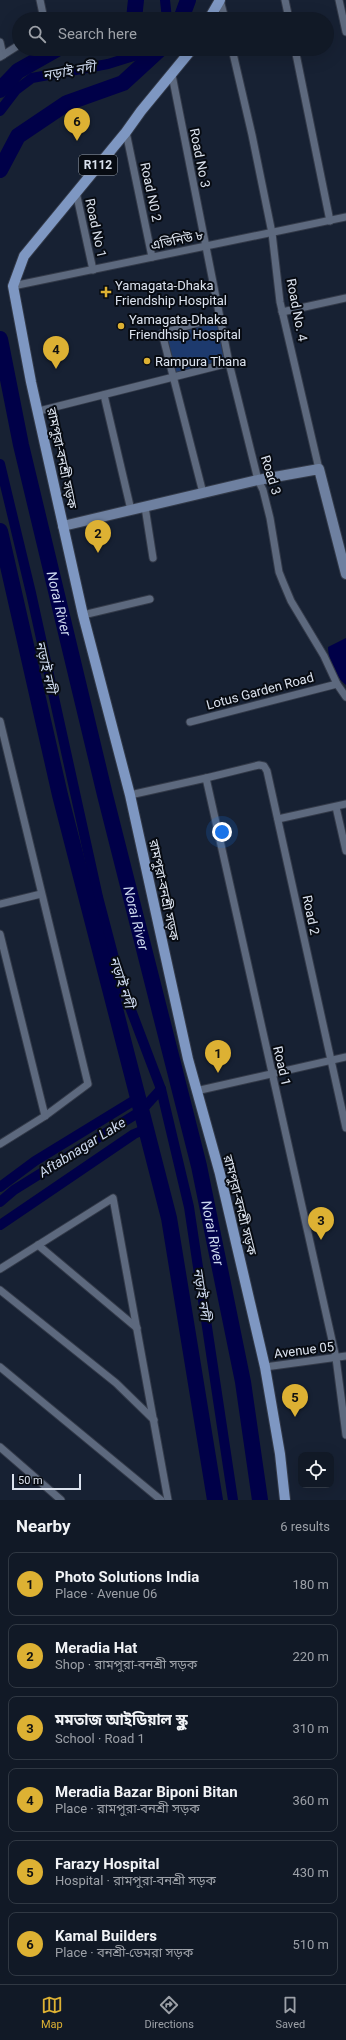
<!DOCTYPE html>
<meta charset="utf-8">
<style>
:root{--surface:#111926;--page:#1e2632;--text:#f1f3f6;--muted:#9ca0a7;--line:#303843;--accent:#ddb133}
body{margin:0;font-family:Roboto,"Noto Sans Bengali",sans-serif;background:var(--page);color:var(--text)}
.controls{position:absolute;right:12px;bottom:12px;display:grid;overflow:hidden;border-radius:8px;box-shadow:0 4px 16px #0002}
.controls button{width:36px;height:36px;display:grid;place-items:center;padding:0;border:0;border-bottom:1px solid var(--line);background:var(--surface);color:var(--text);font:20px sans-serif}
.scale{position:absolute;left:12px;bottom:10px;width:69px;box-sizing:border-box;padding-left:4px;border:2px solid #dbe2ee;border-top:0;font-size:11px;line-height:14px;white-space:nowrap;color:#dbe2ee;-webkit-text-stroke:3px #070b12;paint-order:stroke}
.you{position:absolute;left:222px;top:832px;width:14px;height:14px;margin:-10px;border:3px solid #fff;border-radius:50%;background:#1a73e8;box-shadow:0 0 0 6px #1a73e833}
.badge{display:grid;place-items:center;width:26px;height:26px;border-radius:50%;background:var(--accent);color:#111;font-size:13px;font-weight:700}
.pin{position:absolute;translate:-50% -33px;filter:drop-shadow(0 1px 2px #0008)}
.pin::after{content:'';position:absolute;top:21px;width:14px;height:12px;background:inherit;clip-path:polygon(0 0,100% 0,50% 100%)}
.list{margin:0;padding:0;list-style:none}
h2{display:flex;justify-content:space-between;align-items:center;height:52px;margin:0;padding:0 16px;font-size:17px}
h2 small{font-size:13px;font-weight:400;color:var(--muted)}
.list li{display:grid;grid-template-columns:26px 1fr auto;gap:12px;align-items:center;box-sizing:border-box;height:64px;margin:0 8px 8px;padding:0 8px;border:1px solid var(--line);border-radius:8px}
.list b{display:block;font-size:15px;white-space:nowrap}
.list p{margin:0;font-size:13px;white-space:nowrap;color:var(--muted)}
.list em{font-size:13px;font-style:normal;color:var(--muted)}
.icon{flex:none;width:22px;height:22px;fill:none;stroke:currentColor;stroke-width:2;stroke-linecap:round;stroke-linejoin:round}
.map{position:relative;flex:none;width:346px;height:1500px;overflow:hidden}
.search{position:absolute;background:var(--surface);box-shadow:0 4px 16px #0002;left:12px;right:12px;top:12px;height:44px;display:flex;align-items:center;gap:10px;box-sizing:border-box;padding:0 14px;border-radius:22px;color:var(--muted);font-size:15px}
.sheet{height:484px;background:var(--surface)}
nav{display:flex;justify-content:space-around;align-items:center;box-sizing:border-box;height:56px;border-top:1px solid var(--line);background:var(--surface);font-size:11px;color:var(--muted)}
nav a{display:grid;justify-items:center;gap:2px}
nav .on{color:var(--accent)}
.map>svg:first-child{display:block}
.green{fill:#1d3a6e}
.water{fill:#000048}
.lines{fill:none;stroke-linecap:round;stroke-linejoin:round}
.canal{stroke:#000048;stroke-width:10}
.river{stroke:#000048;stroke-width:16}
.street-casing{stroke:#333a49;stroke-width:9}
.secondary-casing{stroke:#333a49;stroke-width:12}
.primary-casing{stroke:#333a49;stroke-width:12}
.street{stroke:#5d697e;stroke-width:7}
.secondary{stroke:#6e80a0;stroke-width:10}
.primary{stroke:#7e97c2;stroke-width:10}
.poi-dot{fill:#ddb133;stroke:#070b12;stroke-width:1.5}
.labels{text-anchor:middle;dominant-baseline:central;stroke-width:4;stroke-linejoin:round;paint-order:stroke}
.shield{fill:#070b12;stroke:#9ba2ac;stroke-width:1}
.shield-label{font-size:12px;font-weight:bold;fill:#dbe2ee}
.street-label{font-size:13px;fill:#dbe2ee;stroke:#070b12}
.poi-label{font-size:13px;fill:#dbe2ee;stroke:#070b12;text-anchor:start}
.water-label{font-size:14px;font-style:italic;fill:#cdd9ee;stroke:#070b12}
</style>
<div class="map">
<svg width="346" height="1500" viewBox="0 0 346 1500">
<rect width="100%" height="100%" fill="#172133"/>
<path class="green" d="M220,317L229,363L171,379L158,330Z"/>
<path class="water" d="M346,638V685C336,678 328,659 328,647Z"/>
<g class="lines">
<g class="canal">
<path d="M165,0L167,19"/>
<path d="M0,111L16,90L32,78L108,64L140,54L150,49"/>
<path d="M0,464L31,593L98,897L120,981L161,1089L189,1207L233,1500"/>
<path d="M0,1187L35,1161L138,1098L146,1129L134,1134L0,1225"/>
<path d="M0,1202L14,1190L141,1111L161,1089"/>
</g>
<g class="river">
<path d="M134,19L136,0"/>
<path d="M181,19L188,0"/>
<path d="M0,90L18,71L57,49"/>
<path d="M0,170L18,136L67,103L123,83L160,49"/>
<path id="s1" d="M0,339L21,445L105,795L199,1166L243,1382L260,1500"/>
<path d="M0,531L60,795L169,1218L215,1500"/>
</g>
<g class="street-casing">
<g id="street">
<path d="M40,0L44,19"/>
<path d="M220,0L225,19"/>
<path d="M285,0L289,19"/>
<path d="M339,0L346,32"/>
<path d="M0,42L3,55"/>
<path d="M232,49L252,135L272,233L280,302L319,469"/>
<path d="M295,49L330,221"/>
<path d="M0,57L19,45"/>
<path d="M172,75L229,363L258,480L263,490L270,518L279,572L283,582L291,601L324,656L337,684L346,697"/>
<path d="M126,132L152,257"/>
<path d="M76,192L93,270"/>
<path d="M13,286L346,217"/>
<path d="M282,312L346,298"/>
<path d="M104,395L131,510"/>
<path d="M39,411L229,363"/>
<path d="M203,493L162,333L220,317"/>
<path d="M145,507L153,558"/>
<path d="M83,615L150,599"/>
<path d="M0,721L88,1084L45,1116L0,1144"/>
<path d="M190,722L337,684"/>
<path d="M206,778L259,765L264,766L267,771L346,1128"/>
<path d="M130,795L206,778L336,1358L346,1435"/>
<path d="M336,807L346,851"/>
<path d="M278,819L346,804"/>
<path d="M0,904L41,894"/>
<path d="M0,934L45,1116"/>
<path d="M196,1091L346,1057"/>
<path d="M38,1245L137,1328"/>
<path d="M0,1269L113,1198L168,1500"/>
<path d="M0,1290L116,1383L154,1420"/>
<path d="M0,1367L161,1500"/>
<path d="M265,1367L346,1356"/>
<path d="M0,1447L61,1500"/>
</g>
</g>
<g class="secondary-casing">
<path id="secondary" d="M63,526L258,480L319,469L346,574"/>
</g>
<g class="primary-casing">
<g id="primary">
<path d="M209,19L220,0"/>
<path d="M192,49L141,111L126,132L24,256L13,286L31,382L83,615L130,795L188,1059L220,1174L265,1367L280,1454L285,1500"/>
</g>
</g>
<use href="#street" class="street"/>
<use href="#secondary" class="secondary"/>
<use href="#primary" class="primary"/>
</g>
<g class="poi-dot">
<path d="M104 286h4v4h4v4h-4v4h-4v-4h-4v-4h4z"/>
<circle cx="121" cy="326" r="4"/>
<circle cx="147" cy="361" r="4"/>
</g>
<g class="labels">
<rect class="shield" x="79" y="155" width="38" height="20" rx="3"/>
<g class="shield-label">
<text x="98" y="165">R112</text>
</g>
<g class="street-label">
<text transform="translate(200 158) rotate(79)">Road No 3</text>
<text transform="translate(151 192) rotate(78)">Road N0 2</text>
<text transform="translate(96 228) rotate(78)">Road No 1</text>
<text transform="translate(177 240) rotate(-12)">এভিনিউ ৮</text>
<text transform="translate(297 310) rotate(79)">Road No. 4</text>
<text transform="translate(62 458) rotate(78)">রামপুরা-বনশ্রী সড়ক</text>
<text transform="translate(271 475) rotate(73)">Road 3</text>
<text transform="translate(260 691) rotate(-15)">Lotus Garden Road</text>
<text transform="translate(164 890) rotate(78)">রামপুরা-বনশ্রী সড়ক</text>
<text transform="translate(311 915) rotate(78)">Road 2</text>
<text transform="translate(282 1066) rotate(77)">Road 1</text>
<text transform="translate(240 1205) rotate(76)">রামপুরা-বনশ্রী সড়ক</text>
<text transform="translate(304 1350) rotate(-7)">Avenue 05</text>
</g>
<g class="poi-label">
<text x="115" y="285">Yamagata-Dhaka<tspan x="115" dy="15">Friendship Hospital</tspan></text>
<text x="129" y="319">Yamagata-Dhaka<tspan x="129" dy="15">Friendhsip Hospital</tspan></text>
<text x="155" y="361">Rampura Thana</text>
</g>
<g class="water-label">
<text transform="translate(69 71) rotate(-10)">নড়াই নদী</text>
<text stroke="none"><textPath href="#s1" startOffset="271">Norai River</textPath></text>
<text transform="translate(46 667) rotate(77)">নড়াই নদী</text>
<text stroke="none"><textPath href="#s1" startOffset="595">Norai River</textPath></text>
<text transform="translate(122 982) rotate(72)">নড়াই নদী</text>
<text transform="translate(82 1147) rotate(-32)">Aftabnagar Lake</text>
<text stroke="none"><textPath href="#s1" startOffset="919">Norai River</textPath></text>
<text transform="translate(202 1294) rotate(81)">নড়াই নদী</text>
</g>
</g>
</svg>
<div class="controls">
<button><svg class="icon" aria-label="locate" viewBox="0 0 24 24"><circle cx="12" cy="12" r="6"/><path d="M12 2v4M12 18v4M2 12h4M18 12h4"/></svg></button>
</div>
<div class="scale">50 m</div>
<div class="you"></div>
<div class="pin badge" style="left:218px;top:1073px">1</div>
<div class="pin badge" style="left:98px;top:553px">2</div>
<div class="pin badge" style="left:321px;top:1240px">3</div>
<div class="pin badge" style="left:56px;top:369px">4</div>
<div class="pin badge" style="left:295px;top:1417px">5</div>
<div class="pin badge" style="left:77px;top:141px">6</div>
<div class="search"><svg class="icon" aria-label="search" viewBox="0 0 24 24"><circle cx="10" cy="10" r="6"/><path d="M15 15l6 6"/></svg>Search here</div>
</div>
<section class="sheet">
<h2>Nearby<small>6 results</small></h2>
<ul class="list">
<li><span class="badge">1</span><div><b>Photo Solutions India</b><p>Place · Avenue 06</p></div><em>180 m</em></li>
<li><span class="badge">2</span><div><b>Meradia Hat</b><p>Shop · রামপুরা-বনশ্রী সড়ক</p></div><em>220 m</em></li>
<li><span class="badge">3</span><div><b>মমতাজ আইডিয়াল স্কুল</b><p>School · Road 1</p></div><em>310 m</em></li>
<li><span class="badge">4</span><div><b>Meradia Bazar Biponi Bitan</b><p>Place · রামপুরা-বনশ্রী সড়ক</p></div><em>360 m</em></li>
<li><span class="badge">5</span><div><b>Farazy Hospital</b><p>Hospital · রামপুরা-বনশ্রী সড়ক</p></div><em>430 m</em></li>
<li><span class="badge">6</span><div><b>Kamal Builders</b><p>Place · বনশ্রী-ডেমরা সড়ক</p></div><em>510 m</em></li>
</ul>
</section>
<nav>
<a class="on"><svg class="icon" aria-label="map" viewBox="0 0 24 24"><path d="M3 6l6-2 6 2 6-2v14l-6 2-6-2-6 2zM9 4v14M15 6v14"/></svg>Map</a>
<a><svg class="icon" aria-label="directions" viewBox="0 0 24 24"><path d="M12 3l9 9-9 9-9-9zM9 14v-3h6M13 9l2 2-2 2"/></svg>Directions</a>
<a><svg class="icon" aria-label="saved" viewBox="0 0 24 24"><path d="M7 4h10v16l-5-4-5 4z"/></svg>Saved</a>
</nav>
